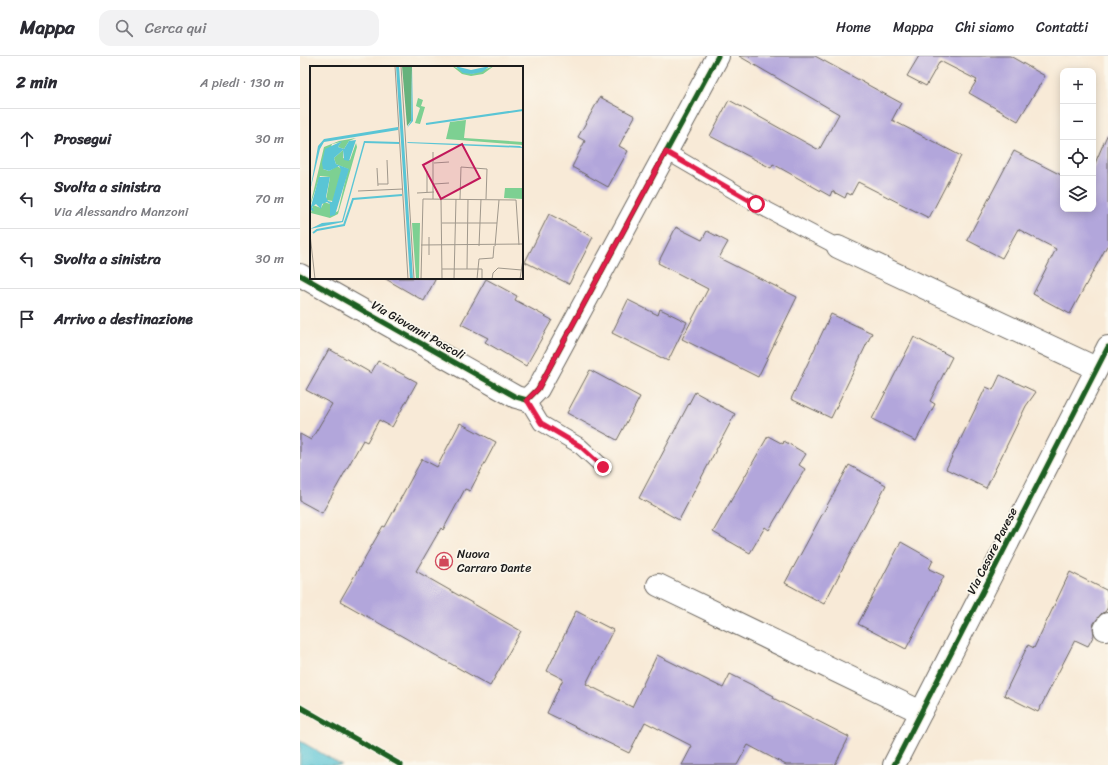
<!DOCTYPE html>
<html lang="it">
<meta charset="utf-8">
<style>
:root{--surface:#fff;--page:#f2f2f3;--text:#2b2b33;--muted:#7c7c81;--line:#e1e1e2}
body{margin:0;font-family:Sriracha,sans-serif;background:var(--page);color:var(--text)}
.controls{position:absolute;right:12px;top:12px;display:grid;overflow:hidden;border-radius:8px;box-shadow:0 2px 10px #0003}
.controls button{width:36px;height:36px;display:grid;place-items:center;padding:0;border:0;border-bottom:1px solid var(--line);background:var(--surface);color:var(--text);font:20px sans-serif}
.stop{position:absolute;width:12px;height:12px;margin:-9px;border:3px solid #e11d48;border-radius:50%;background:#fff}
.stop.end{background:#e11d48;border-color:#fff;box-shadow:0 1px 4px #0008}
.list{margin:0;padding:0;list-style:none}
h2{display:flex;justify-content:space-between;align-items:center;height:52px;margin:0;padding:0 16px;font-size:17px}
h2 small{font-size:13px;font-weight:400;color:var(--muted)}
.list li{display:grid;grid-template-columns:26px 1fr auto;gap:12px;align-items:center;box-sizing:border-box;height:60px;padding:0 16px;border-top:1px solid var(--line)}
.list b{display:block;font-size:15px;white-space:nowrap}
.list p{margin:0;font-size:13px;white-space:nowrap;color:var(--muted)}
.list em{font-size:13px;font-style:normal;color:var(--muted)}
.icon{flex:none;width:22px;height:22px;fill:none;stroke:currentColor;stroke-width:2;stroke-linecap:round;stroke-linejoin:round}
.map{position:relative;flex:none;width:808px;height:709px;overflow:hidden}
header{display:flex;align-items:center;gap:24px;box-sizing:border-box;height:56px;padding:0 20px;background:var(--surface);border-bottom:1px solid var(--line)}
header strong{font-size:19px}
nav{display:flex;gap:22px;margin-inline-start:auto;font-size:14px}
.search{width:280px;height:36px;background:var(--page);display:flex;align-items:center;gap:10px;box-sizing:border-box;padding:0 14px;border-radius:12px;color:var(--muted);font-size:15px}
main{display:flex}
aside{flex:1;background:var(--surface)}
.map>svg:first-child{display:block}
.water{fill:#5ac5d5;stroke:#3b7078}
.building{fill:#b2a6db}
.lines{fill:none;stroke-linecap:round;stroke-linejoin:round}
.lane-casing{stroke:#69645d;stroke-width:17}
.street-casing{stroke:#69645d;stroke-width:24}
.lane{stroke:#fff;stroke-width:15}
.street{stroke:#fff;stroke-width:22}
.cycleway-casing{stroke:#fbf7ec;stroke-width:8}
.cycleway{stroke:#1b5e20;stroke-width:5}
.route{stroke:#e11d48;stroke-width:5}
.labels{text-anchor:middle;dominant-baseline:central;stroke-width:3.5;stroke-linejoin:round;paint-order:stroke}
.street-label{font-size:12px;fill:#1c1c1c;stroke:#fbf7ec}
.poi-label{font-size:12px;fill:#1c1c1c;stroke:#fbf7ec;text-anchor:start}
.inset-river{fill:none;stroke:#5ac5d5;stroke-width:2}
.inset-road{fill:none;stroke:#a0988c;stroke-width:1}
.view{fill:#c2185b;fill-opacity:0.15;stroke:#c2185b;stroke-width:2}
.inset-edge{fill:none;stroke:#1c1c1c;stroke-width:2}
</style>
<header>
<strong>Mappa</strong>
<div class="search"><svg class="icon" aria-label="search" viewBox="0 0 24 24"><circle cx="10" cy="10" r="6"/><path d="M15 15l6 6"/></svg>Cerca qui</div>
<nav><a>Home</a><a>Mappa</a><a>Chi siamo</a><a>Contatti</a></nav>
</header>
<main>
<aside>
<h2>2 min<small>A piedi · 130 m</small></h2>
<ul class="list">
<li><svg class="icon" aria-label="ahead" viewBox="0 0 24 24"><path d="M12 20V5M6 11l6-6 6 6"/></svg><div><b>Prosegui</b></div><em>30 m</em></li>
<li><svg class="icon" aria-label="left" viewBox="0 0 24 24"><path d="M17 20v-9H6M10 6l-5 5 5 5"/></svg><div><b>Svolta a sinistra</b><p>Via Alessandro Manzoni</p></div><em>70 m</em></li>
<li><svg class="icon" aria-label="left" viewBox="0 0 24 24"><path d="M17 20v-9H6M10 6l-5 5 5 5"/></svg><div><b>Svolta a sinistra</b></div><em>30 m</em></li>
<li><svg class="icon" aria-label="arrive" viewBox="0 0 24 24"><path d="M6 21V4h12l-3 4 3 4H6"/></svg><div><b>Arrivo a destinazione</b></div></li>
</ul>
</aside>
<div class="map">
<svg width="808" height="709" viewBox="0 0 808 709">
<rect width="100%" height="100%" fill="#fbf7ec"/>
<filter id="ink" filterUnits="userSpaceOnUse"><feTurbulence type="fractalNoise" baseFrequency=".025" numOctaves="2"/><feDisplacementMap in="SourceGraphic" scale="8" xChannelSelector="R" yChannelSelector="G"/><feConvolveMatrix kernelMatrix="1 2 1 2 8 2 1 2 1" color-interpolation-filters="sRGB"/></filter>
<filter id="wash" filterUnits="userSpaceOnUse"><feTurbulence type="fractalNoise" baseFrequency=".012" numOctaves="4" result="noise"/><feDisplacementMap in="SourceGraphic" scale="16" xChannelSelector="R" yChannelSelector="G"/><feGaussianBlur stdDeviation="0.9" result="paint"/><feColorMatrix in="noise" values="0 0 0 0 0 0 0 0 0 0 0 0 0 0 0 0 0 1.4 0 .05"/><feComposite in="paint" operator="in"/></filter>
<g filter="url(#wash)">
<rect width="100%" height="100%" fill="#f8ead7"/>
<path class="water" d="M0,685L42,709H0Z"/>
<g id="blocks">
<g class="building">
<path d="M439,0H515L601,47L592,64L661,100L629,162L558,126L551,139L547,137L545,142L532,135L530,140L473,108L471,112L410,80L429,44L519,94L539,58Z"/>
<path d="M619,0H710L745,20L718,65L669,37L677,24L640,5L626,30L607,20Z"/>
<path d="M300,41L335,60L319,90L328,95L308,131L272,111L285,85L278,81Z"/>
<path d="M808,77V188L770,258L733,238L756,193L718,173L702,202L667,184L714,95L763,120V153H793V112Z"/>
<path d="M249,158L293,181L269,228L225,206Z"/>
<path d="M376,171L402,184L407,175L428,186L419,202L497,241L458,321L382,283L408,233L358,207Z"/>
<path d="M84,222H136L124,245Z"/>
<path d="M186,223L217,240L215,244L252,264L226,310L185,286L188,282L161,268Z"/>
<path d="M328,244L358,259L360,253L387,266L368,305L312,277Z"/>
<path d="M531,258L572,277L531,362L491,343Z"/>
<path d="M614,281L652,301L630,345L635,348L616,385L572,363Z"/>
<path d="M29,293L71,317L78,305L117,326L92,371L79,364L67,386L63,384L22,457L0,445V378L11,384L32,348L6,334Z"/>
<path d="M290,314L340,341L317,384L267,357Z"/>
<path d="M700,319L736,336L726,350L686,432L646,413L686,331L693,334Z"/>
<path d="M395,336L435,358L379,464L339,442Z"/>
<path d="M160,367L196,386L170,435L165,433L143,474L141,472L116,515L221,575L190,630L40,545L83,470L85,471L122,403L137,411Z"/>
<path d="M468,380L483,388L484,385L506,398L499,409L505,413L469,474L465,471L450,497L413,476Z"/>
<path d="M549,409L586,429L524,548L485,527Z"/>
<path d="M601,486L633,504L629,513L644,520L606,593L558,568Z"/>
<path d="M770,516L808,535V551L805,556L802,557L794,567L793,572L794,579L788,590L775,584L738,656L704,639L728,589L734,592Z"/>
<path d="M276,555L313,574L286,628L332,651L357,599L423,632L430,618L474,640L473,642L549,681L535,709H486L448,689L437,709H382L392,690L345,666L329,697L247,657L263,623L247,615Z"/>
</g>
</g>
</g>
<g filter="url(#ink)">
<use href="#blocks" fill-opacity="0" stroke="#69645d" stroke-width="1"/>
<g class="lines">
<g class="lane-casing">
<g id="lane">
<path d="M367,96L456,148L538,191"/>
<path d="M227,344L241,367L280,390L303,411"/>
</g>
</g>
<g class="street-casing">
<g id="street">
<path d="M538,191L796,312"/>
<path d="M0,219L216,341L227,344L238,333L418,0"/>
<path d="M358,529L621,656"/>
<path d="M805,573L808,568"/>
<path d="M594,709L808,291"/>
</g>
</g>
<use href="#lane" class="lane"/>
<use href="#street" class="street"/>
<g class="cycleway-casing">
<g id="cycleway">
<path d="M0,219L216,341L227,344L238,333L418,0"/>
<path d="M0,651L101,709"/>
<path d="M594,709L808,291"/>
</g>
</g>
<use href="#cycleway" class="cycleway"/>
</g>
</g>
<g class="lines" filter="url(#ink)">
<path class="route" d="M303,411L280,390L241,367L227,344L238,333L366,96L456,148"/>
</g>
<defs>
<g id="shop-ring" transform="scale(0.9)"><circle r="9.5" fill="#fbf7ec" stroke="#d1495b" stroke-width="1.5"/><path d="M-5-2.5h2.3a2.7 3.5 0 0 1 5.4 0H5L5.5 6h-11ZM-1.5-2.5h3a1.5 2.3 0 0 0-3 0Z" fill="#d1495b"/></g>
</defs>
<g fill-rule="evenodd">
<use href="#shop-ring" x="144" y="505"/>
</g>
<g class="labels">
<g class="street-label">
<text transform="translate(118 274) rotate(30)">Via Giovanni Pascoli</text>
<text transform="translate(692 495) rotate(-63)">Via Cesare Pavese</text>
</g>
<g class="poi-label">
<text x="157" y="498">Nuova<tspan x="157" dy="14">Carraro Dante</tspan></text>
</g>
</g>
<g transform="translate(10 10)">
<rect width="213" height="213" fill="#f8ead7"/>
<path d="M142,0L162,8L184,0L173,8L161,10L152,8ZM108,32L113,34L111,40L115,41L110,58L105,57L110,42L106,40ZM156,54L154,72L213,76V79L136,73L140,56ZM46,72L39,75L34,83L28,81L31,76L22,78L13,103L19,105L27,100L32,103L23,135L16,134L20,111L10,110L0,140L14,81L29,75ZM46,77L47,81L28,148L20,152L1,147L3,139L11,142L14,136L20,138V149L28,145L38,103L26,98L24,92L33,84V92L40,94ZM195,122H213V133L194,132ZM102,157H110L109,212H106Z" fill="#7dd092"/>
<path d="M92,0H102L101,55L97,60Z" fill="#66b27c"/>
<path d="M86,0H89L103,213H100ZM102,0L103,55L97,62L101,55ZM145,0L161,4L180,0L172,6L162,8L153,7ZM88,61V64L14,76L10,83L0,125L8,80L14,73ZM46,74L39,95L34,94L33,84L24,92L26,98L39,103L25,149L20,150V138L17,136L12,138L11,143L6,138L2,141L4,145L0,144L9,111H20L16,131L18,135L22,136L31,104L29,100L19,105L13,103L12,97L15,83L32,75L28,81L34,83L39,75ZM54,75L89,76V78L55,77L33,156L0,163L12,157L32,155ZM97,76L210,80L213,82L98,77Z" fill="#5ac5d5"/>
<path class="inset-river" d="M116,58L213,44M3,167L7,164L34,159L43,133L92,129"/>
<path class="inset-road" d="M85,0L98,213M91,0L104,213M124,97L139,96M67,102L68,120M117,105V126M68,118H78L77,94M124,118L139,117M48,125L93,123M107,127L124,126M123,133V86M131,133L132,213M150,133L151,101L177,103L176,133M132,157H187M0,168L5,213M119,171V189M111,179L213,178M169,180L171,133M185,180L189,134M132,203H172V213M157,203L158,133M111,213L113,133L206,134L209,179M144,213L146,133M167,213L169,193L183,192L184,180M182,213L183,207L188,202L212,204M210,213L213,193"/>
<path class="view" d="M152,78L170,112L131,133L113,99Z"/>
<rect width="213" height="213" class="inset-edge"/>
</g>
</svg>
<div class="controls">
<button>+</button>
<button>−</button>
<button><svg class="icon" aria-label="locate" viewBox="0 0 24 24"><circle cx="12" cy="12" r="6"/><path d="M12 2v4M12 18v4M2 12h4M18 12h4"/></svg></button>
<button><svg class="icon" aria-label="layers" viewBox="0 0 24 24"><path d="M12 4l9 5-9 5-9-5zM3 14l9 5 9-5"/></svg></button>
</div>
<div class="stop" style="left:456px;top:148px"></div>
<div class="stop end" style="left:303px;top:411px"></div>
</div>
</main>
